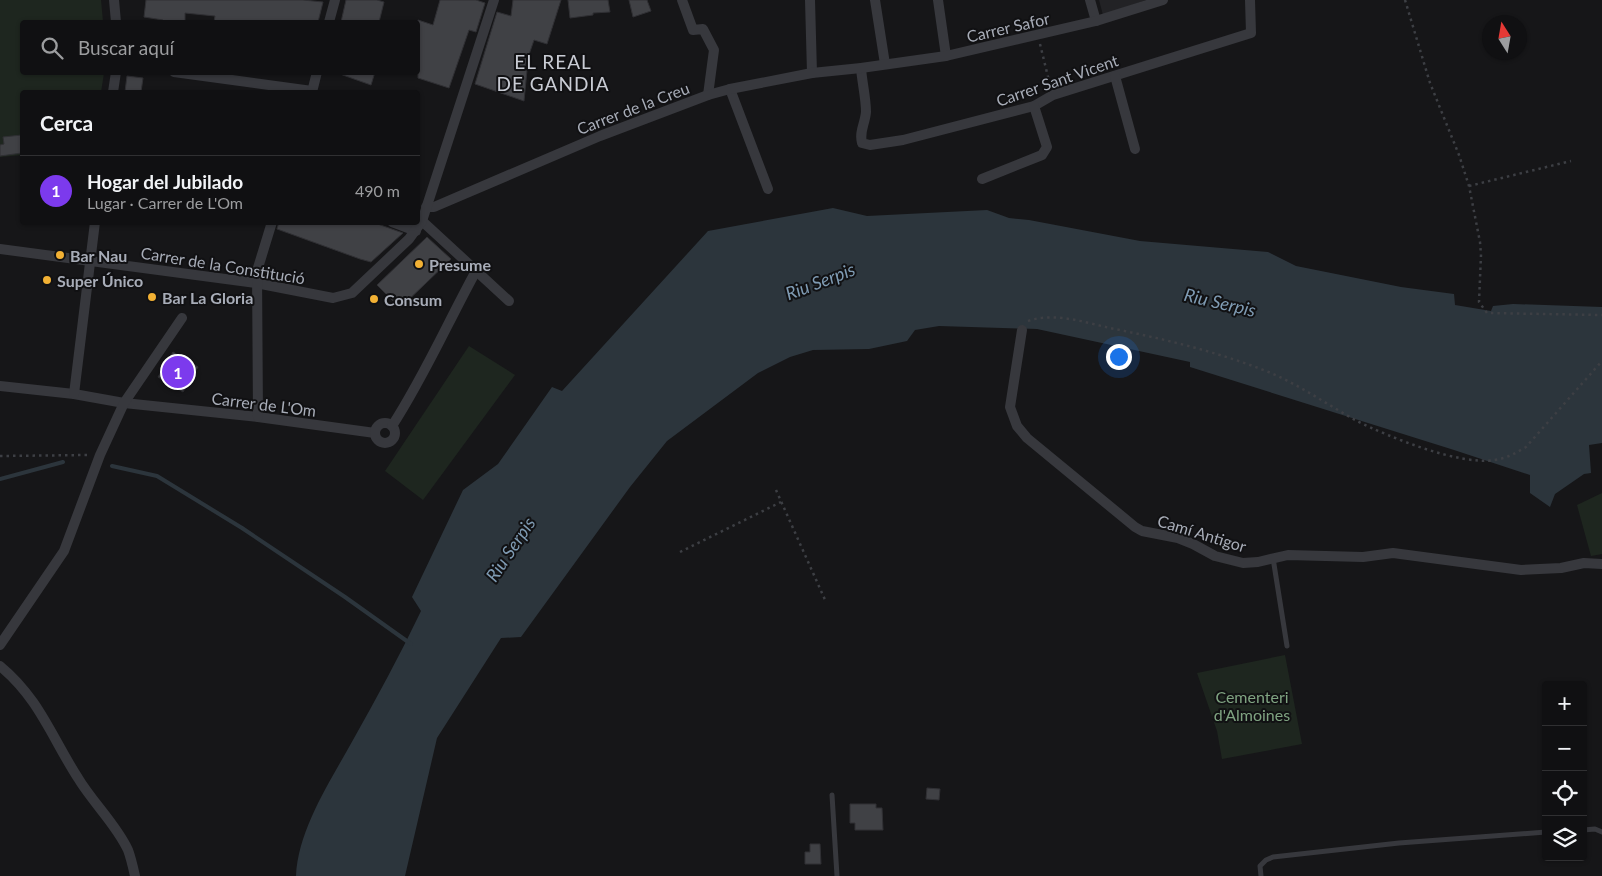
<!DOCTYPE html>
<html lang="es">
<meta charset="utf-8">
<style>
:root{--surface:#101012;--page:#1e1e20;--text:#f1f3f6;--muted:#9c9d9f;--line:#303032;--accent:#7c3aed}
body{margin:0;font-family:Lato,sans-serif;background:var(--page);color:var(--text)}
.controls{position:absolute;right:15px;bottom:15px;display:grid;overflow:hidden;border-radius:5px;box-shadow:0 1px 4px #0004}
.controls button{width:45px;height:45px;display:grid;place-items:center;padding:0;border:0;border-bottom:1px solid var(--line);background:var(--surface);color:var(--text);font:25px sans-serif}
.compass{position:absolute;left:1482px;top:15px;width:45px;height:45px;border-radius:50%;background:var(--surface);box-shadow:0 1px 4px #0004;rotate:349deg}
.you{position:absolute;left:1118px;top:356px;width:18px;height:18px;margin:-12px;border:4px solid #fff;border-radius:50%;background:#1a73e8;box-shadow:0 0 0 8px #1a73e833}
.badge{display:grid;place-items:center;width:32px;height:32px;border-radius:50%;background:var(--accent);color:#fff;font-size:16px;font-weight:700}
.pin{position:absolute;translate:-50% -50%;border:2px solid #fff;box-shadow:0 1px 5px #0006}
.list{margin:0;padding:0;list-style:none}
h2{display:flex;justify-content:space-between;align-items:center;height:65px;margin:0;padding:0 20px;font-size:21px}
h2 small{font-size:16px;font-weight:400;color:var(--muted)}
.list li{display:grid;grid-template-columns:32px 1fr auto;gap:15px;align-items:center;box-sizing:border-box;height:70px;padding:0 20px;border-top:1px solid var(--line)}
.list b{display:block;font-size:19px;white-space:nowrap}
.list p{margin:0;font-size:16px;white-space:nowrap;color:var(--muted)}
.list em{font-size:16px;font-style:normal;color:var(--muted)}
.icon{flex:none;width:28px;height:28px;fill:none;stroke:currentColor;stroke-width:2;stroke-linecap:round;stroke-linejoin:round}
.map{position:relative;flex:none;width:1602px;height:876px;overflow:hidden}
.search{position:absolute;background:var(--surface);box-shadow:0 1px 4px #0004;left:20px;top:20px;width:400px;height:55px;display:flex;align-items:center;gap:12px;box-sizing:border-box;padding:0 18px;border-radius:5px;color:var(--muted);font-size:19px}
.panel{position:absolute;background:var(--surface);box-shadow:0 1px 4px #0004;left:20px;top:90px;width:400px;height:135px;border-radius:5px}
.map>svg:first-child{display:block}
.built{fill:#222225}
.green{fill:#1e261f}
.water{fill:#2c353c}
.lines{fill:none;stroke-linecap:round;stroke-linejoin:round}
.stream{stroke:#2c353c;stroke-width:4}
.building{fill:#404145;stroke:#303034}
.path{stroke:#3d3f44;stroke-width:2.5;stroke-dasharray:2.5 4;stroke-linecap:butt}
.service{stroke:#37383d;stroke-width:5}
.minor{stroke:#37383d;stroke-width:10}
.poi-dot{fill:#f2b134;stroke:#111113;stroke-width:2}
.labels{text-anchor:middle;dominant-baseline:central;stroke-width:4;stroke-linejoin:round;paint-order:stroke}
.street-label{font-size:16px;fill:#a8adb8;stroke:#111113}
.poi-label{font-size:16px;font-weight:bold;fill:#a8adb8;stroke:#111113;text-anchor:start}
.park-label{font-size:16px;fill:#7fa381;stroke:#111113}
.water-label{font-size:18px;font-style:italic;fill:#7f9bb3;stroke:#111113}
.quarter-label{font-size:19px;letter-spacing:1px;fill:#c9ccd4;stroke:#111113}
</style>
<div class="map">
<svg width="1602" height="876" viewBox="0 0 1602 876">
<rect width="100%" height="100%" fill="#161618"/>
<path class="built" d="M1099,0H1146L1103,15Z"/>
<g class="green">
<path d="M0,0H101L103,22H22V72L104,73L101,92H22V155L0,157Z"/>
<path d="M469,346L515,375L423,500L385,471Z"/>
<path d="M1602,493V554L1591,556L1577,505Z"/>
<path d="M1285,655L1302,744L1222,759L1217,731L1197,673Z"/>
</g>
<path class="water" d="M833,208L867,216L987,210L1009,218L1029,220L1140,241L1268,252L1296,266L1401,287L1454,294L1455,305L1491,311L1493,306L1513,304L1602,307V443L1589,445L1591,473L1584,474L1555,494L1550,507L1530,493V475L1454,450L1190,367V362L1037,329L939,326L915,330L907,341L869,349L813,350L790,357L758,373L667,441L630,487L521,637L501,638L437,738L405,876H296C298,829 331,780 353,740C377,697 400,655 421,611L412,597L463,490L498,464L552,387L562,391L708,231Z"/>
<g class="lines">
<g class="stream">
<path d="M112,466L157,476L242,528L345,597L411,644"/>
<path d="M0,479L63,462"/>
</g>
</g>
<g class="building">
<path d="M146,0H303L323,2L318,22H214L215,16L185,13V22H163V20L144,17Z"/>
<path d="M346,0H377L384,2L379,22H341Z"/>
<path d="M440,0H476L485,3L476,32L469,30L449,88L418,78V20L433,25Z"/>
<path d="M513,0H561L547,44L534,40L524,69L527,70L524,101L475,84L497,12L511,16Z"/>
<path d="M568,0H608L610,12L593,13V15L570,18Z"/>
<path d="M629,0H647L651,11L633,17Z"/>
<path d="M340,72H375L371,85L340,74Z"/>
<path d="M127,76L143,78L141,92H125Z"/>
<path d="M22,135V153L0,156V145L4,144L3,137Z"/>
<path d="M279,222H372L403,233L371,262L360,259L277,229Z"/>
<path d="M427,237L451,259L400,308L377,285Z"/>
<path d="M173,352L198,367L183,392L158,377Z"/>
<path d="M927,788L940,789L939,800L926,799Z"/>
<path d="M850,804H876V808H882L883,830H855V823H850Z"/>
<path d="M810,844H820L821,864H805V852H810Z"/>
</g>
<g class="lines">
<g class="path">
<path d="M1405,0L1430,83L1459,155L1469,186L1480,242L1481,255L1479,302L1487,313L1602,315"/>
<path d="M1040,44L1050,85"/>
<path d="M1469,186L1571,161"/>
<path d="M1028,321C1053,312 1084,322 1110,328C1164,339 1219,352 1271,373C1301,386 1328,405 1357,421C1389,437 1460,466 1495,460C1507,458 1516,453 1526,447L1602,361"/>
<path d="M0,456L88,455"/>
<path d="M776,490L826,602"/>
<path d="M680,552L781,502"/>
</g>
<g class="service">
<path d="M1273,558L1287,646"/>
<path d="M832,795L837,876"/>
<path d="M1583,830L1595,829L1602,832"/>
<path d="M1261,876L1260,866L1266,860L1273,857L1399,843L1546,832"/>
</g>
<g class="minor">
<path d="M114,0L116,22"/>
<path d="M682,0L693,30L703,29L714,50L708,95"/>
<path d="M810,0L812,73"/>
<path d="M875,0L885,64"/>
<path d="M938,0L946,56"/>
<path d="M1090,0L1096,21"/>
<path d="M329,22L335,0"/>
<path d="M861,68C862,82 866,98 866,112C865,124 859,131 862,143L870,145L903,140L1034,106L1053,95L1251,33L1250,0"/>
<path d="M174,72L312,91"/>
<path d="M1115,76L1135,149"/>
<path d="M730,89L768,189"/>
<path d="M113,92L116,72"/>
<path d="M312,92L317,72"/>
<path d="M982,179L1042,155L1047,147L1034,106"/>
<path d="M426,207H434L600,136L708,95L730,89L812,73L861,68L946,56L1096,21L1163,0"/>
<path d="M422,221L509,301"/>
<path d="M392,222L416,231"/>
<path d="M0,249L256,283L333,298L352,293L409,239L422,221L494,0"/>
<path d="M1022,330L1010,407L1017,426L1027,438L1135,527L1142,531L1178,538L1193,544L1215,556L1243,563L1258,562L1288,555L1363,557L1393,553L1521,570L1561,568L1584,563L1602,564"/>
<path d="M0,386L74,394L124,403L258,417L375,433"/>
<path d="M74,394L95,222"/>
<path d="M258,417L257,271L272,222"/>
<circle cx="385" cy="433" r="10"/>
<path d="M392,426C424,377 448,322 476,271"/>
<path d="M0,645L64,551L100,455L124,403L182,318"/>
<path d="M0,666C39,698 52,738 78,778C93,803 116,824 128,850C131,858 133,867 135,876"/>
</g>
</g>
<g class="poi-dot">
<circle cx="60" cy="255" r="5"/>
<circle cx="419" cy="264" r="5"/>
<circle cx="47" cy="280" r="5"/>
<circle cx="152" cy="297" r="5"/>
<circle cx="374" cy="299" r="5"/>
</g>
<g class="labels">
<g class="street-label">
<text transform="translate(1008 27) rotate(-13)">Carrer Safor</text>
<text transform="translate(1057 80) rotate(-19)">Carrer Sant Vicent</text>
<text transform="translate(633 108) rotate(-21)">Carrer de la Creu</text>
<text transform="translate(223 265) rotate(9)">Carrer de la Constitució</text>
<text transform="translate(264 404) rotate(7)">Carrer de L'Om</text>
<text transform="translate(1202 533) rotate(17)">Camí Antigor</text>
</g>
<g class="poi-label">
<text x="70" y="255">Bar Nau</text>
<text x="429" y="264">Presume</text>
<text x="57" y="280">Super Único</text>
<text x="162" y="297">Bar La Gloria</text>
<text x="384" y="299">Consum</text>
</g>
<g class="park-label">
<text x="1252" y="696">Cementeri<tspan x="1252" dy="18">d'Almoines</tspan></text>
</g>
<g class="water-label">
<text transform="translate(820 281) rotate(-21)">Riu Serpis</text>
<text transform="translate(1220 302) rotate(13)">Riu Serpis</text>
<text transform="translate(510 549) rotate(-56)">Riu Serpis</text>
</g>
<g class="quarter-label">
<text x="553" y="61">EL REAL<tspan x="553" dy="22">DE GANDIA</tspan></text>
</g>
</g>
</svg>
<div class="controls">
<button>+</button>
<button>−</button>
<button><svg class="icon" aria-label="locate" viewBox="0 0 24 24"><circle cx="12" cy="12" r="6"/><path d="M12 2v4M12 18v4M2 12h4M18 12h4"/></svg></button>
<button><svg class="icon" aria-label="layers" viewBox="0 0 24 24"><path d="M12 4l9 5-9 5-9-5zM3 14l9 5 9-5"/></svg></button>
</div>
<svg class="compass" viewBox="-18 -18 36 36"><path d="M0-13l5 13h-10z" fill="#e53935"/><path d="M0 13l5-13h-10z" fill="#9c9d9f"/></svg>
<div class="you"></div>
<div class="pin badge" style="left:178px;top:372px">1</div>
<div class="search"><svg class="icon" aria-label="search" viewBox="0 0 24 24"><circle cx="10" cy="10" r="6"/><path d="M15 15l6 6"/></svg>Buscar aquí</div>
<section class="panel">
<h2>Cerca<small></small></h2>
<ul class="list">
<li><span class="badge">1</span><div><b>Hogar del Jubilado</b><p>Lugar · Carrer de L'Om</p></div><em>490 m</em></li>
</ul>
</section>
</div>
